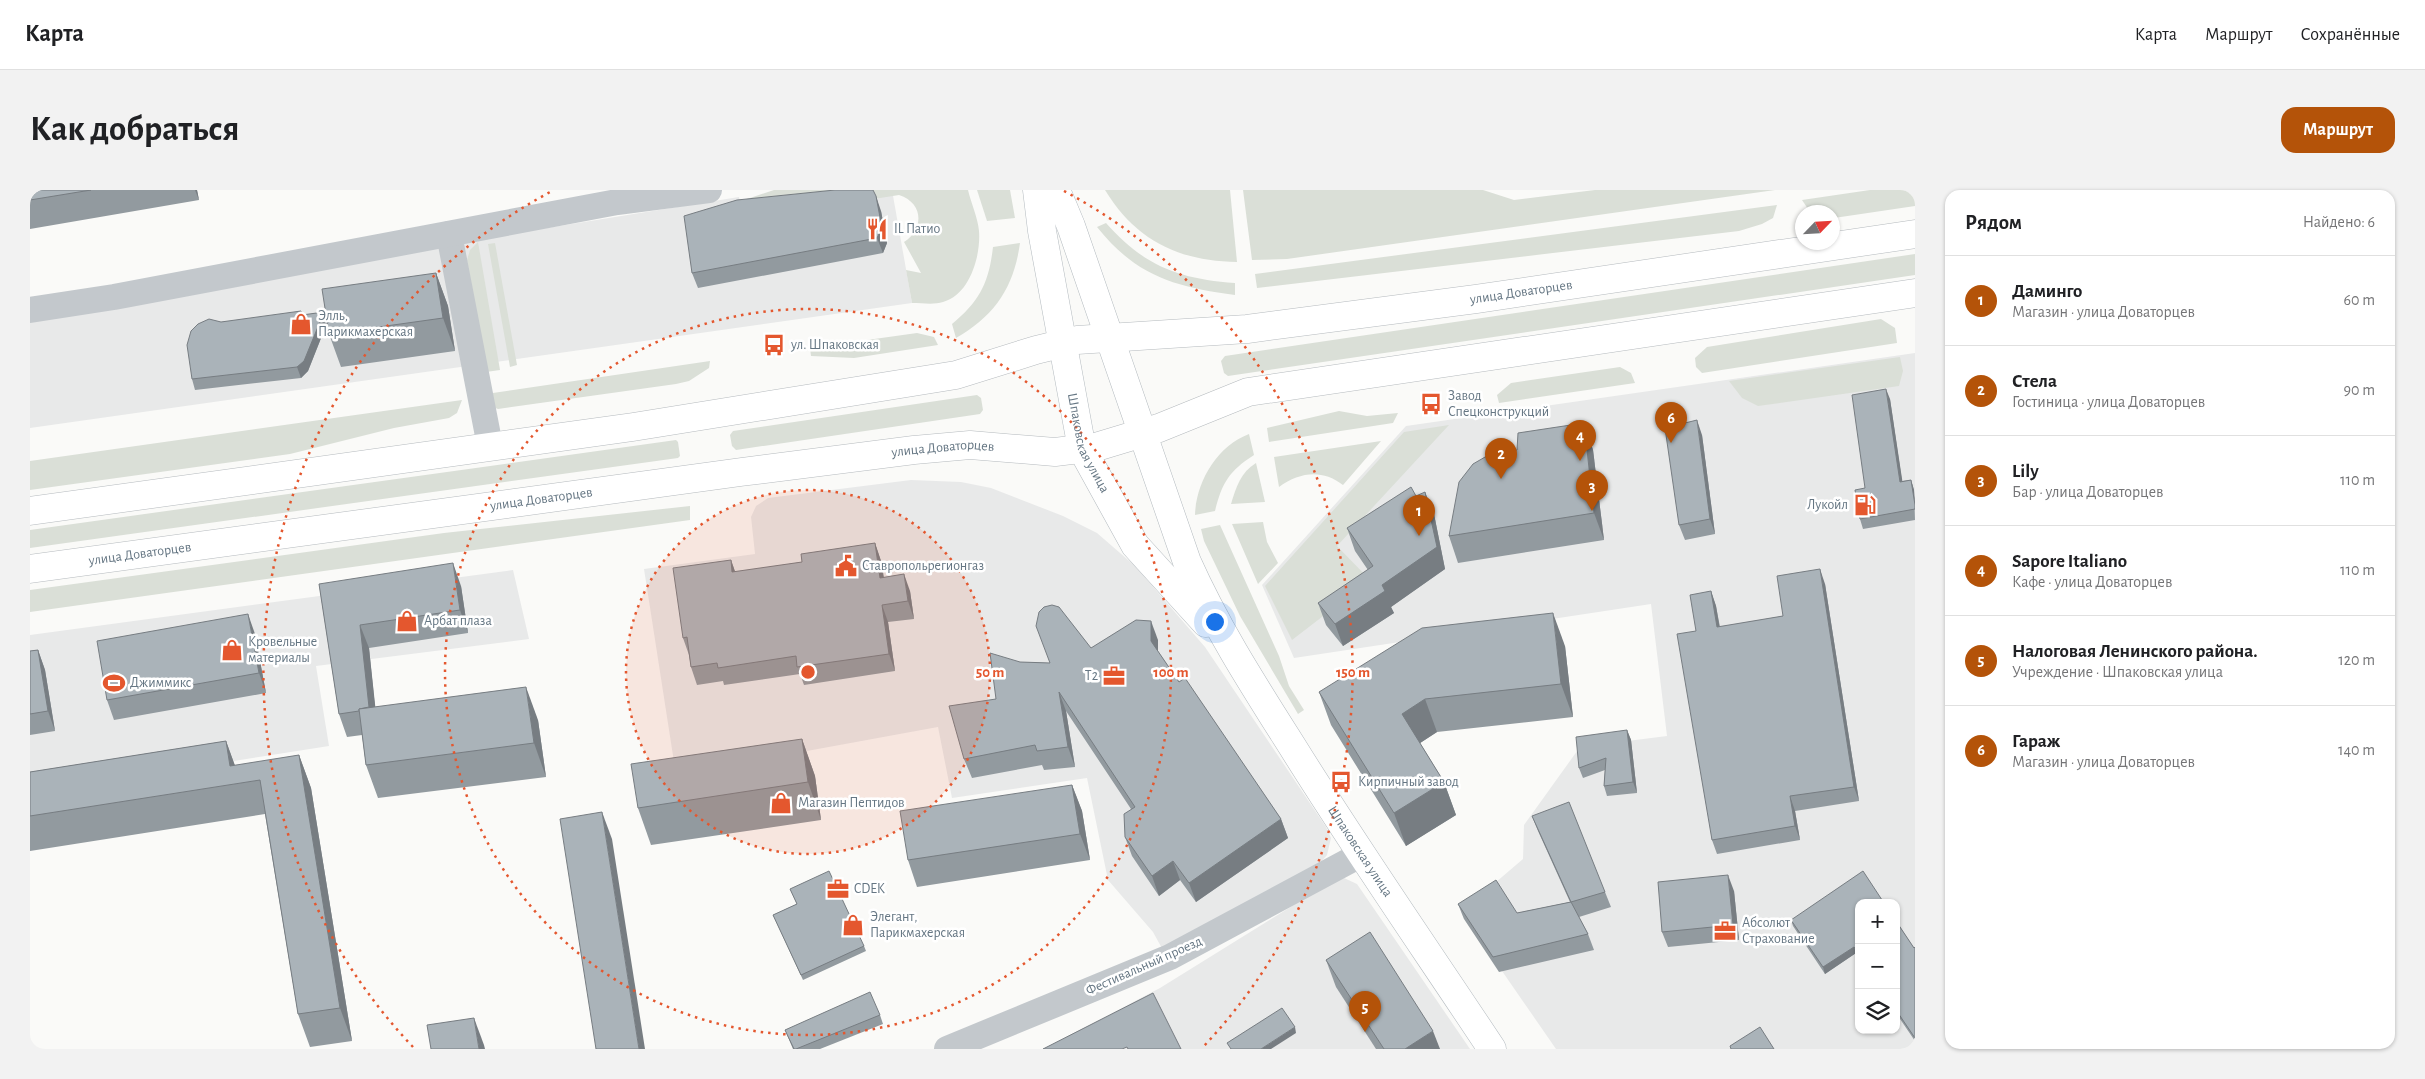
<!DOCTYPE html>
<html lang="ru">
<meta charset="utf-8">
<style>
:root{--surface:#fff;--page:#f2f2f2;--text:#202124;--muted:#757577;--line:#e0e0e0;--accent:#b45309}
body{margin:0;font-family:"Alegreya Sans",sans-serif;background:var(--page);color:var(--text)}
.controls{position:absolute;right:15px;bottom:15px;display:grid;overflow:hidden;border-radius:10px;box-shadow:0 1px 4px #0004}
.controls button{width:45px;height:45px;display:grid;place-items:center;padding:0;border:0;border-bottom:1px solid var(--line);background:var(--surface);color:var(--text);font:25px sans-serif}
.compass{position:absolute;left:1765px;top:15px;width:45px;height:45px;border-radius:50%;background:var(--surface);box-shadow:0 1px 4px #0004;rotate:65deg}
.you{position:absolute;left:1184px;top:431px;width:18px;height:18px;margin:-12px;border:4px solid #fff;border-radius:50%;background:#1a73e8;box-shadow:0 0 0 8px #1a73e833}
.badge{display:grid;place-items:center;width:32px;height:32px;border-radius:50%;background:var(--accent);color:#fff;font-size:16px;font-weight:700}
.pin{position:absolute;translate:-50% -41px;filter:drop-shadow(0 1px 2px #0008)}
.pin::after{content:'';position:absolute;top:26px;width:18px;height:15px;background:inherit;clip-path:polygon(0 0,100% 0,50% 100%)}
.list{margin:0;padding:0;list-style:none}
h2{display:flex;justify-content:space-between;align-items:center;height:65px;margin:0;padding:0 20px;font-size:21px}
h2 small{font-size:16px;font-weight:400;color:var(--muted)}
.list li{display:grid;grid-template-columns:32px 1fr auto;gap:15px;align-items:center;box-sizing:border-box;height:90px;padding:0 20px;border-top:1px solid var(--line)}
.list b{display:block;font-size:19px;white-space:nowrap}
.list p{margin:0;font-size:16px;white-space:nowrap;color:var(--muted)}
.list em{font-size:16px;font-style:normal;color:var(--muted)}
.icon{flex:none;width:28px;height:28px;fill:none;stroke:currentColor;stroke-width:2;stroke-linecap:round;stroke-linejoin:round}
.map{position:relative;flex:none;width:1885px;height:859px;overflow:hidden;border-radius:15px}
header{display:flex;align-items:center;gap:30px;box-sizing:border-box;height:70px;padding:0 25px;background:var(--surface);border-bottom:1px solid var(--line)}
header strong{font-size:24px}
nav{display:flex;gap:28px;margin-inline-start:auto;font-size:18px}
.intro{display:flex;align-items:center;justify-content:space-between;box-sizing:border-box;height:120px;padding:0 30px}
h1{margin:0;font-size:35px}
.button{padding:12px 22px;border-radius:15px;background:var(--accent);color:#fff;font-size:18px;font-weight:700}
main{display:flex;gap:30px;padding:0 30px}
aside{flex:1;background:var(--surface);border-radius:15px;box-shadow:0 1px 4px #0004}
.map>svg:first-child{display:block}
.built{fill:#e8e9e9;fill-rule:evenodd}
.green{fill:#dadfd7}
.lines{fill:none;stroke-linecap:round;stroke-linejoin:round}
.secondary-casing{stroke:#b3babf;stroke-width:29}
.primary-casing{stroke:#b5babe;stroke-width:29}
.street{stroke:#c3c8cc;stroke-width:26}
.secondary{stroke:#fff;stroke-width:28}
.primary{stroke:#fff;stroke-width:28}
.wall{fill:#929a9f}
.shaded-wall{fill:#777d82}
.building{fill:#aab3b9;stroke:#777d82}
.ring{fill:none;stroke:#e4572e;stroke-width:2.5;stroke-dasharray:2.5 5}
.labels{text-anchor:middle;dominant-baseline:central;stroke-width:5;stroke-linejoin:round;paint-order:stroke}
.poi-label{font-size:14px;fill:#657683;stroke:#fff;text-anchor:start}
.street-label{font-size:14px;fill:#657683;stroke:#fff}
.centre{fill:#e4572e;stroke:#fff;stroke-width:2.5}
.ring-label{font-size:15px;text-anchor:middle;font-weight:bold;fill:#e4572e;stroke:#fff;stroke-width:5;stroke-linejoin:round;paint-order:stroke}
</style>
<header>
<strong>Карта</strong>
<nav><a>Карта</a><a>Маршрут</a><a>Сохранённые</a></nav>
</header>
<div class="intro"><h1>Как добраться</h1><a class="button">Маршрут</a></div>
<main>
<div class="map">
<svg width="1885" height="859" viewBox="0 0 1885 859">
<rect width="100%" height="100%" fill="#fafaf8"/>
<g class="built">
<path d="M862,0L882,113L0,238V121L709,7L712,25Z"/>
<path d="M1885,163V859H1526L1472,781L1493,738L1472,705L1434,729L1431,722L1493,669L1494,635L1550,557L1637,546L1621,414L1264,468L1232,395L1376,236ZM1829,713H1866V840H1829Z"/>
<path d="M881,290L931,292L961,298L1033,326L1067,343L1105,376L1175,457L1296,637L1301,648L1297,665L1285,679L1134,762L1123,742L1078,690L1057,588L922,608L908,537L646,585L614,379L725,364L721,327L726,316L738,308Z"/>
<path d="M483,380L499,449L286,476L299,556L0,603V445Z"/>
<path d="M1314,688L1327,694L1440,859H1013L1130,798L1301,692Z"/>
</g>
<g class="green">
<path d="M744,0H938C941,13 948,28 949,41C951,65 940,105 913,112C904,115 892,113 882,113L876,80L891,83L874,52C894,39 894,13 869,5L717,29L714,10Z"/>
<path d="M947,0H980L985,28L957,31Z"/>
<path d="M1075,0H1200L1207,72C1149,71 1106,51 1075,0Z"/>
<path d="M1213,0H1453L1484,10L1565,0H1745L1257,69L1222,70Z"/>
<path d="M1840,0H1885V16L1804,28H1803L1802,22H1780L1772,10Z"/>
<path d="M1747,15L1743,28L1732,34L1709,41L1227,98L1225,84Z"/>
<path d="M1076,33C1114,76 1149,89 1205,93V105C1145,97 1106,86 1067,37Z"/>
<path d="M448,52L470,180L456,182L437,70L440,60Z"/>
<path d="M465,53L487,175L480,177L458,54Z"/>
<path d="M990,53C984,97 965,126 926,148L922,134C950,111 959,92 963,57Z"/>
<path d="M1885,64V85L1198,186L1194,183L1191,171L1195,166Z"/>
<path d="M1851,129L1865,138L1867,153L1672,183L1666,177L1665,168L1677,157Z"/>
<path d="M887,143L904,147L908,155L824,168L781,166L780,158Z"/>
<path d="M1870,167L1873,181L1869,196L1728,216L1712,208L1699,191Z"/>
<path d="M680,171L679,178L659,191L646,194L468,219L463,217L456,204Z"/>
<path d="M1590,177L1601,183L1605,193L1469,213L1467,205L1481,193Z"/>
<path d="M947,205L951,208L953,220L950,224L706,260L702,256L700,245L703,241Z"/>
<path d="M432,210L427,223L419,228L364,238L260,264L0,300V271Z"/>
<path d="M1309,221L1337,226L1368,223L1363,233L1239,252L1237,238Z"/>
<path d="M1419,235L1307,356L1340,390L1262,450L1235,396L1374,242Z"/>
<path d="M1219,244L1224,265C1199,281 1192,293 1185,321L1165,325C1166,292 1187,256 1219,244Z"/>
<path d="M646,250L648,252L650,266L648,268L0,358V340Z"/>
<path d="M1351,251L1313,295C1292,279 1270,282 1249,297L1244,267Z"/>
<path d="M1226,273L1235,312L1201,314C1206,297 1211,282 1226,273Z"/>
<path d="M660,316V330L0,422V400L414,343Z"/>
<path d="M1233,332L1237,352L1248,373L1228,394L1202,334Z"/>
<path d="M1190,335L1249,466L1259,496L1274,520L1268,524L1210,426L1174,351L1171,339Z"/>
</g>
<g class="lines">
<g class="secondary-casing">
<g id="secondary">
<path id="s1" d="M1007,0L1012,41L1052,259L1105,355L1176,433"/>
<path id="s2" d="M1026,0L1041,36L1157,372C1186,437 1224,496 1262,556C1326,659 1395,758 1462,859"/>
</g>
</g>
<g class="primary-casing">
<g id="primary">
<path id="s3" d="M0,321L603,237L926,185L1006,160L1047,150L1217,139L1446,109L1885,44"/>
<path id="s4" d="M0,379L711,282L884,260L940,255L1025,262L1066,257L1129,238L1218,202L1885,103"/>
</g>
</g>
<g class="street">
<path d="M419,44L460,256"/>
<path d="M0,120L84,107L587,12L679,0"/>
<path d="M917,859L1140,767L1330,665"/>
</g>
<use href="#secondary" class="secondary"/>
<use href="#primary" class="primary"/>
</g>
<g class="wall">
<path d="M0,0H167L169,10L0,39Z"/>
<path d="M851,21L857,53L853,63L668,98L662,83Z"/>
<path d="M406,83L418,116L425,161L311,177L299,144L297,133L278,181L271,188L165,200L162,189L191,132L273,125L294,122L297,131Z"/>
<path d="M1860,209L1872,291L1881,290L1884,300L1885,330L1833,339L1830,329L1835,298Z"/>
<path d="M1554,233L1563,260L1574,350L1428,373L1419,346Z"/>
<path d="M1672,245L1685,344L1655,350L1649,335Z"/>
<path d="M1386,306L1404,324L1415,379L1361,417L1364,423L1313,456L1296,435L1288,413L1338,380L1325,361L1317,338Z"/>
<path d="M845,353L851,371L854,387L880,401L884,429L858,432L865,481L774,495L770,484L694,495L693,491L667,495L661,477L659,465L653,448L701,370L705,382L772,372Z"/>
<path d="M289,394L431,396L438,443L339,458L345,517L508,530L516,587L348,608L336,575L332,545L317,547L309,524Z"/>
<path d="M1795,394L1829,611L1765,621L1770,650L1687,664L1682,650L1666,441L1681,401L1686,416L1690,437L1753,426Z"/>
<path d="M225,444L236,503L84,530L77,510Z"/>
<path d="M1128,450V462L1149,492L1251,629L1258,648L1166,712L1150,690L1129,706L1102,666L1095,647L1101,619L1036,521L1045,577L1014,580L1012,575L942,588L934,569L966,509L990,472L1020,473L1061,458Z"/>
<path d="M1535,456L1543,527L1407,542L1390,553L1414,592L1426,625L1376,656L1301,535L1289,502Z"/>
<path d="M8,460L15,480L25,541L0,545V461Z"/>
<path d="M1597,540L1601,550L1607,603L1577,606L1574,596L1575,580L1553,588L1549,578Z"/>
<path d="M772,549L785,586L791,630L621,655L608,618Z"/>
<path d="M196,551L205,576L269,565L281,598L322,851L280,857L268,824L235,624L0,661V582Z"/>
<path d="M1042,595L1052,621L1060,670L887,697L878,670Z"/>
<path d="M1502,626L1575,702L1581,717L1549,727L1558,744L1564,760L1469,782L1434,729L1428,714L1487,723L1540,712L1508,641Z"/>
<path d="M760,699L834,756L836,761L773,790L743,725L767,714Z"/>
<path d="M1704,701L1709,750L1638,757L1632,742Z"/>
<path d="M1829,713V767L1826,763L1795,784L1763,736L1761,730Z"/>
<path d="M1866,731L1884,758L1885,757V851L1866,823Z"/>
<path d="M1296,770L1410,859H1346L1306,797Z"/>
<path d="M850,825L853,834L790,859H763L755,840Z"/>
</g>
<g class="shaded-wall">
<path d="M165,0H167L169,10Z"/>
<path d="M846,6L851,21L857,53L853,63L847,48Z"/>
<path d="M406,83L418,116L425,161L413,128Z"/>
<path d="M294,122L297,133L278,181L271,188L267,177Z"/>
<path d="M1856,199L1860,209L1874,302L1870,292Z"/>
<path d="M1667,230L1672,245L1685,344L1680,329Z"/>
<path d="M1554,233L1563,260L1574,350L1564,323Z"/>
<path d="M1881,290L1884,300L1885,315Z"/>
<path d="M1395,302L1404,324L1415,379L1361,417L1364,423L1313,456L1305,434Z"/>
<path d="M845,353L851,371L856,405L850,388Z"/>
<path d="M701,370L707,387L702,382Z"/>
<path d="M423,373L431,396L438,443L430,420Z"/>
<path d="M1790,379L1795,394L1829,611L1824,597Z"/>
<path d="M874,384L880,401L884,429L878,411Z"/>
<path d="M1681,401L1686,416L1692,452L1687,437Z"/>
<path d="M852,415L858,432L865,481L859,464Z"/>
<path d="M1523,423L1535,456L1543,527L1531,494Z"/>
<path d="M218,424L225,444L236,503L229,483Z"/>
<path d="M1121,431L1128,450V471L1121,451Z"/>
<path d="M330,435L339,458L348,542L339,519Z"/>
<path d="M8,460L15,480L25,541L18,521Z"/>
<path d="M496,497L508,530L516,587L504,553Z"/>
<path d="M1029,502L1036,521L1045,577L1038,557Z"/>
<path d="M1395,509L1407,542L1384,557L1372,524Z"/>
<path d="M1597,540L1601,550L1607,603L1603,592Z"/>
<path d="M772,549L785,586L791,630L778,592Z"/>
<path d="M196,551L208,584L200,576Z"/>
<path d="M269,565L281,598L322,851L310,818Z"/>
<path d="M1414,592L1426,625L1376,656L1364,623Z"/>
<path d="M1042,595L1052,621L1060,670L1050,644Z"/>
<path d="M1760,606L1765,621L1770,650L1765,636Z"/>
<path d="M572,622L582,649L615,859H609Z"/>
<path d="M1251,629L1258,648L1166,712L1159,693Z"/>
<path d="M1143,671L1150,690L1129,706L1122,686Z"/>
<path d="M1698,685L1704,701L1709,750L1703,735Z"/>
<path d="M1824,757L1826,763L1795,784L1793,777Z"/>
<path d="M444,828L454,855L455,859H449Z"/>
<path d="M1265,837L1266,843L1241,859H1231Z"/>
<path d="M1403,841L1410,859H1375Z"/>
</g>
<g class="building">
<path d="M0,0H61L0,10Z"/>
<path d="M805,0H843L846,6L852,38L847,48L662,83L654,26L707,10Z"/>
<path d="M406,83L413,128L299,144L292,99Z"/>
<path d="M271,121L272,125L294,122L274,171L267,177L162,189L157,155L161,141L168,134L179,129L191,132Z"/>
<path d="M1856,199L1870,292L1881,290L1885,315V319L1830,329L1825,300L1835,298L1822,205Z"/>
<path d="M1667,230L1680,329L1649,335L1635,238Z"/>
<path d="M1554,233L1564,323L1419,346L1429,292L1443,274L1462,263L1487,260L1488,243Z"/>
<path d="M1381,297L1386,306L1395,302L1407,357L1352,395L1355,401L1305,434L1288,413L1343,376L1317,338Z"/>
<path d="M845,353L850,388L874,384L878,411L852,415L859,464L767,477L766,466L688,478L687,473L661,477L657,447L653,448L643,378L701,370L702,382L772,372L771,364Z"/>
<path d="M423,373L430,420L330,435L339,517L329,519V521L309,524L289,394Z"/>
<path d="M1790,379L1824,597L1760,606L1765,636L1682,650L1647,444L1666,441L1660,405L1681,401L1687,437L1753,426L1747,386Z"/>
<path d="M1022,415L1029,417L1061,458L1106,430L1121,431V451L1149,492L1155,488L1251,629L1159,693L1143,671L1122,686L1095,647L1094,624L1105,617L1029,502L1038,557L1007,561L1005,555L934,569L919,516L966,509L960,463L990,472L1020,473L1006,436L1009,422L1014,417Z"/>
<path d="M1523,423L1531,494L1395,509L1372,524L1414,592L1364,623L1289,502L1392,438Z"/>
<path d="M218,424L229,483L77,510L67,451Z"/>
<path d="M8,460L18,521L0,524V461Z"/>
<path d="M496,497L504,553L336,575L329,519Z"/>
<path d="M1597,540L1603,592L1574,596L1576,568L1549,578L1546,547Z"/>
<path d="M772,549L778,592L608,618L601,574Z"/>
<path d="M196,551L200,576L269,565L310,818L268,824L230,590L0,626V582Z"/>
<path d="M1042,595L1050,644L878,670L870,621Z"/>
<path d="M1539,612L1575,702L1541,712L1502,626Z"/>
<path d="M572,622L609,859H566L530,629Z"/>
<path d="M799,681L834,756L771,785L743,725L767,714L760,699Z"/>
<path d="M1833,681L1854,713H1829V764L1824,757L1793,777L1761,730Z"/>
<path d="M1698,685L1703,735L1632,742L1628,692Z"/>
<path d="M1466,690L1487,723L1541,712L1558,744L1463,767L1428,714Z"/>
<path d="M1866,731L1884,758L1885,757V848L1866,820Z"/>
<path d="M1340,742L1403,841L1375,859H1354L1296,770Z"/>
<path d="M840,802L850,825L766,859H764L755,840Z"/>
<path d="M1123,803L1151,859H1098L1097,857L1092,859H1013Z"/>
<path d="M1252,818L1265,837L1231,859H1201L1197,853Z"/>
<path d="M444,828L449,859H401L397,835Z"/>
<path d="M1730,837L1744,859H1701L1700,856Z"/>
</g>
<circle cx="778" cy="482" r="182" fill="#e4572e" fill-opacity=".12"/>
<g class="ring">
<circle cx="778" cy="482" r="182"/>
<circle cx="778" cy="482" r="363"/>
<path d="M383 857A545 545 0 0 1 522 1M1034 1A545 545 0 0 1 1173 857"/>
</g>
<defs>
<g id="restaurant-bare" transform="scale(1.725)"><path d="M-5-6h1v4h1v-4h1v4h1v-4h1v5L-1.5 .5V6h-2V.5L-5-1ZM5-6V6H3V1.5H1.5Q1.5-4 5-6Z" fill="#e4572e" stroke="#fff" stroke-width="2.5" paint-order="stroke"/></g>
<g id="shop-bare" transform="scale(1.725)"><path d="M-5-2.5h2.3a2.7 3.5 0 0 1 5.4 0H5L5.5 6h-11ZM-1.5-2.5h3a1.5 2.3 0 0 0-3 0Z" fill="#e4572e" stroke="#fff" stroke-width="2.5" paint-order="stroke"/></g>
<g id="bus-bare" transform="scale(1.725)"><path d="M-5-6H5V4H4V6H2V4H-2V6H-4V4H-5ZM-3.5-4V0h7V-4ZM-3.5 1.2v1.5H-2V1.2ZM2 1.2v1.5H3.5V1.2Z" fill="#e4572e" stroke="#fff" stroke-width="2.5" paint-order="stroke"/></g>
<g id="fuel-bare" transform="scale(1.725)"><path d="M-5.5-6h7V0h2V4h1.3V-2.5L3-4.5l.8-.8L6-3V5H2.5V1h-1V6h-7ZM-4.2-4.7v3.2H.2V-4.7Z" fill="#e4572e" stroke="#fff" stroke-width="2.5" paint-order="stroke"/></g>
<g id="civic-bare" transform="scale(1.725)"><path d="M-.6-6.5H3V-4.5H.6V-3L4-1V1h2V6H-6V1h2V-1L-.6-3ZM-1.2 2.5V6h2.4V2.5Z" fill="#e4572e" stroke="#fff" stroke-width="2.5" paint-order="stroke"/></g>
<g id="office-bare" transform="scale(1.725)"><path d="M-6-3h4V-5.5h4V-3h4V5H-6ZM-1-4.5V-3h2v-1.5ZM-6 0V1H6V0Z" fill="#e4572e" stroke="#fff" stroke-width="2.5" paint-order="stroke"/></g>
<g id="stadium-bare" transform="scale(1.725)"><path d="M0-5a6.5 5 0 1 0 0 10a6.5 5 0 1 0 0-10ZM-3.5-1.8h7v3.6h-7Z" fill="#e4572e" stroke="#fff" stroke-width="2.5" paint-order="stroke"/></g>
</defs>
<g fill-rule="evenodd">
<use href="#restaurant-bare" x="847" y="39"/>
<use href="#shop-bare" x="271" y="134"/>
<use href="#bus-bare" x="744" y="155"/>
<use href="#bus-bare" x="1401" y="214"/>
<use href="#fuel-bare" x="1835" y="315"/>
<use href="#civic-bare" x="816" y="376"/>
<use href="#shop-bare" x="377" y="431"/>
<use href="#shop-bare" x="202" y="460"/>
<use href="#office-bare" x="1084" y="486"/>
<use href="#stadium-bare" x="84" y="493"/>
<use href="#bus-bare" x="1311" y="592"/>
<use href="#shop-bare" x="751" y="613"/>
<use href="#office-bare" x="808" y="699"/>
<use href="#shop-bare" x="823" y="735"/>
<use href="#office-bare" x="1695" y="741"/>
</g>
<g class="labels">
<g class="poi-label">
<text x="864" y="39">IL Патио</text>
<text x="288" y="126">Элль,<tspan x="288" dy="16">Парикмахерская</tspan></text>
<text x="761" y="155">ул. Шпаковская</text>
<text x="1418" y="206">Завод<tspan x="1418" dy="16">Спецконструкций</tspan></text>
<text x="1818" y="315" text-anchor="end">Лукойл</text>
<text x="832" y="376">Ставропольрегионгаз</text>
<text x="394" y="431">Арбат плаза</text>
<text x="218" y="452">Кровельные<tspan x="218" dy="16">материалы</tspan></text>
<text x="1068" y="486" text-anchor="end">T2</text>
<text x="100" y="493">Джиммикс</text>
<text x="1328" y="592">Кирпичный завод</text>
<text x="768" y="613">Магазин Пептидов</text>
<text x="824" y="699">CDEK</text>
<text x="840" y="727">Элегант,<tspan x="840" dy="16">Парикмахерская</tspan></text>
<text x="1712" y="733">Абсолют<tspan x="1712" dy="16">Страхование</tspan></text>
</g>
<g class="street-label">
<text stroke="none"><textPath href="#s3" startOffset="1509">улица Доваторцев</textPath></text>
<text stroke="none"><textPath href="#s1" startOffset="259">Шпаковская улица</textPath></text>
<text stroke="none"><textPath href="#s4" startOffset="921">улица Доваторцев</textPath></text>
<text stroke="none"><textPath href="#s4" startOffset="516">улица Доваторцев</textPath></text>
<text stroke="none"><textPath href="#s4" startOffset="111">улица Доваторцев</textPath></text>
<text stroke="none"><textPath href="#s2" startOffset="732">Шпаковская улица</textPath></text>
<text transform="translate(1114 776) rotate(-24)">Фестивальный проезд</text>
</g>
</g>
<circle cx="778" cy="482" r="8" class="centre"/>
<g class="ring-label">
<text x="960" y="487">50 m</text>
<text x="1141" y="487">100 m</text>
<text x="1323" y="487">150 m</text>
</g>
</svg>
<div class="controls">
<button>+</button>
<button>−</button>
<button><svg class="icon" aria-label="layers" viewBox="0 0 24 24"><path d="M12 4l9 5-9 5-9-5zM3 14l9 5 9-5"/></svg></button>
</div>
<svg class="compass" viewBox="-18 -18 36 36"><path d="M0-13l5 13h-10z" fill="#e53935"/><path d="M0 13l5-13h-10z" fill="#757577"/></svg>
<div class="you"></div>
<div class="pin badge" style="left:1389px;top:346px">1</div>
<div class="pin badge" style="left:1471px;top:289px">2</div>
<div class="pin badge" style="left:1562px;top:321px">3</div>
<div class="pin badge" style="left:1550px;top:271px">4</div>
<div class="pin badge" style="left:1335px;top:842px">5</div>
<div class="pin badge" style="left:1641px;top:253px">6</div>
</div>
<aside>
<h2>Рядом<small>Найдено: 6</small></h2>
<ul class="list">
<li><span class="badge">1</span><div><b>Даминго</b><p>Магазин · улица Доваторцев</p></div><em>60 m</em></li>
<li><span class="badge">2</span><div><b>Стела</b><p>Гостиница · улица Доваторцев</p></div><em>90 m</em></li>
<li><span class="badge">3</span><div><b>Lily</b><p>Бар · улица Доваторцев</p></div><em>110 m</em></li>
<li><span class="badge">4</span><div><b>Sapore Italiano</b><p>Кафе · улица Доваторцев</p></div><em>110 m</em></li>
<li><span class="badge">5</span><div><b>Налоговая Ленинского района.</b><p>Учреждение · Шпаковская улица</p></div><em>120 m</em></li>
<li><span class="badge">6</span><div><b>Гараж</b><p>Магазин · улица Доваторцев</p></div><em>140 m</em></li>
</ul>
</aside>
</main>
